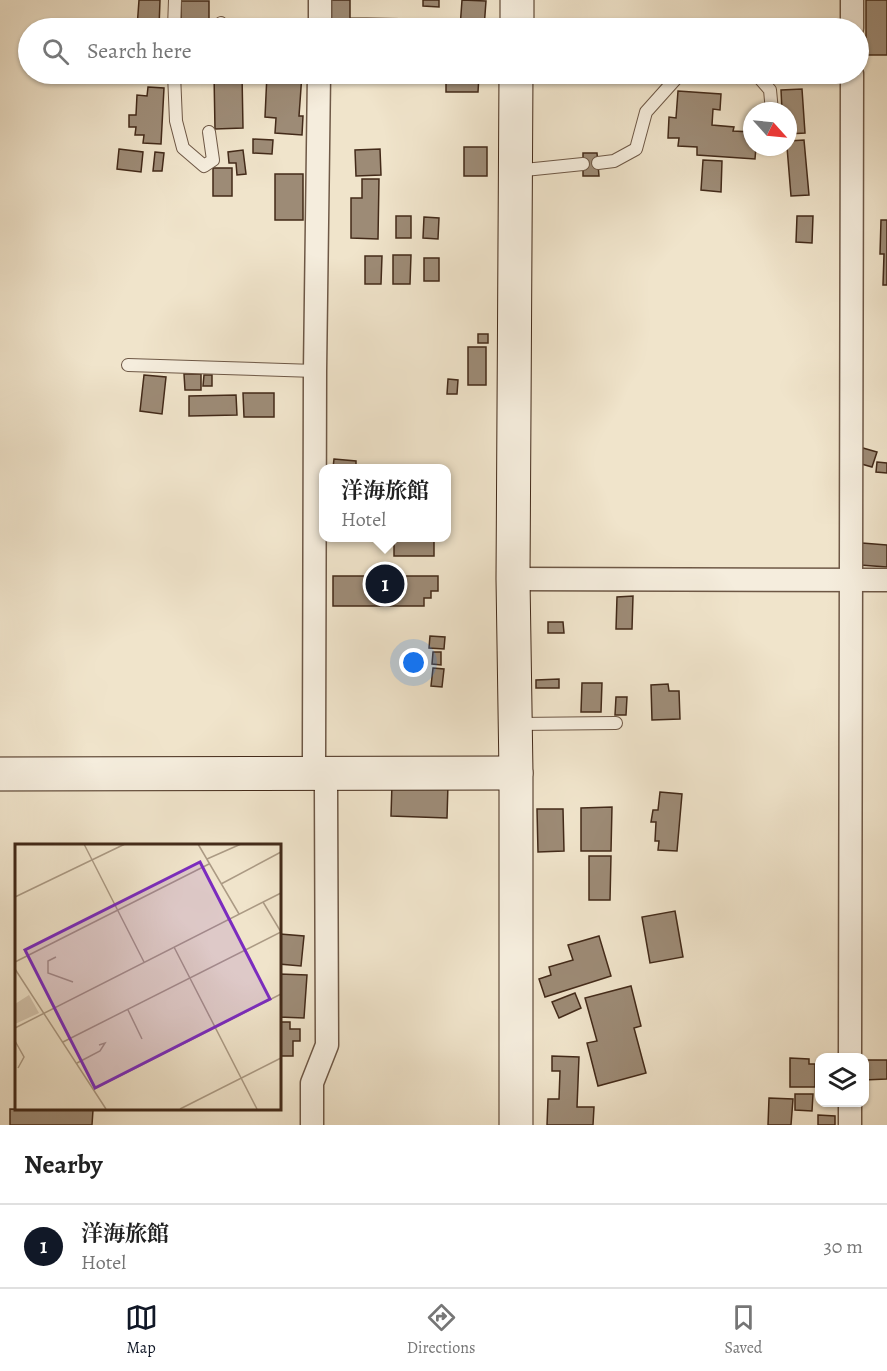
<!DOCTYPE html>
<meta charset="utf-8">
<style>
:root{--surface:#fff;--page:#f6f6f6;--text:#222;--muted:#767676;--line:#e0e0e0;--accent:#111827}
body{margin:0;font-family:Alegreya,"Noto Serif JP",serif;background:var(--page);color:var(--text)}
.controls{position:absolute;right:18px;bottom:18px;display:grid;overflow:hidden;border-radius:12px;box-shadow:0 2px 4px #0004}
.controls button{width:54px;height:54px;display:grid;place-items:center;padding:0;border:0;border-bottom:2px solid var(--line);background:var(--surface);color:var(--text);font:30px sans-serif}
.compass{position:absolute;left:743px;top:102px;width:54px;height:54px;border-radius:50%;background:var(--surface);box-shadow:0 2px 4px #0004;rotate:117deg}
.you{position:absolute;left:414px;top:663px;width:21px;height:21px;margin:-15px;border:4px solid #fff;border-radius:50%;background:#1a73e8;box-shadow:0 0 0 9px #1a73e833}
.badge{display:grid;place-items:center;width:39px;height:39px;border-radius:50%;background:var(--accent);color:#fff;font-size:20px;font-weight:700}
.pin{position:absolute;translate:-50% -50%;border:3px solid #fff;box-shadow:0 2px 6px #0006}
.popup{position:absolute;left:319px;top:464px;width:132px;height:78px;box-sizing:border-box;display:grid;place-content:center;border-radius:12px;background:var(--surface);filter:drop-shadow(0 2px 4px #0005);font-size:20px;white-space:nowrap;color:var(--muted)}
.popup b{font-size:22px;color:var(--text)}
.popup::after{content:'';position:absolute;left:50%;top:100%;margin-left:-12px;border:12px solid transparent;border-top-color:var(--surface)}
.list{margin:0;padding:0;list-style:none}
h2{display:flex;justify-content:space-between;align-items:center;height:78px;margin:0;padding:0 24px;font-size:26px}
h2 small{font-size:20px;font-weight:400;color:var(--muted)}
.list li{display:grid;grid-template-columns:39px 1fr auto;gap:18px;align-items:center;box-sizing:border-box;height:84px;padding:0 24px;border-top:2px solid var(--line)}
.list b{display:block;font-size:22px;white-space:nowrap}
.list p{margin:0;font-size:20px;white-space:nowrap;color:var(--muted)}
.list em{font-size:20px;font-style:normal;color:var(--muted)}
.icon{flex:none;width:33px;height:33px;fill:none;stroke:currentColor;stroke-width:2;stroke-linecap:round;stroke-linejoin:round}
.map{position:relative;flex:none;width:887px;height:1125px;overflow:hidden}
.search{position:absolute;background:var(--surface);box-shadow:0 2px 4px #0004;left:18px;right:18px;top:18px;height:66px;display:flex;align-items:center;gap:15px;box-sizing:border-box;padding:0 21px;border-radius:33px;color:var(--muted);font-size:22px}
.sheet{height:162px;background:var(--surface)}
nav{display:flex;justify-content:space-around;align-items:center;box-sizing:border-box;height:84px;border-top:2px solid var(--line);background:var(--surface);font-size:16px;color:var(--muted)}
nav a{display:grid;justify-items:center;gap:3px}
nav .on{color:var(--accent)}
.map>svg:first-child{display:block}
.building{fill:#9d8b76;stroke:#432a19;stroke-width:1.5}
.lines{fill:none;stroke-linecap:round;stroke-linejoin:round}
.lane-casing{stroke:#6e5846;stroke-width:14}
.street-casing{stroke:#6e5846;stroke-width:25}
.secondary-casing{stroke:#432a19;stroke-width:35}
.lane{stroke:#f5eddd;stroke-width:12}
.street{stroke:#f5eddd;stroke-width:22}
.secondary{stroke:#f5eddd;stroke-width:33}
.inset-road{fill:none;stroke:#ab9a84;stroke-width:1.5}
.view{fill:#7b2cbf;fill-opacity:0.15;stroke:#7b2cbf;stroke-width:3}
.inset-edge{fill:none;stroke:#432a19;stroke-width:3}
</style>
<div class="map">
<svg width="887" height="1125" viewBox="0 0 887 1125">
<rect width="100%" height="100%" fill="#f0e4cb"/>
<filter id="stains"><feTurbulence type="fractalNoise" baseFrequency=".00333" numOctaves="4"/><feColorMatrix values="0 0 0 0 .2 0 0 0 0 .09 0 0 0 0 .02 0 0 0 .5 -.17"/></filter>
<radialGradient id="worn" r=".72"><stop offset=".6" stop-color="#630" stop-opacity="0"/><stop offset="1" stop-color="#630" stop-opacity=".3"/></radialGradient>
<g class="building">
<path d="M139,0H160L159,28H137Z"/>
<path d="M329,0H350V18L416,19V28H328Z"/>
<path d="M423,0H439V7L423,6Z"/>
<path d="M462,0L486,1L484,28H460Z"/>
<rect x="866" y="0" width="21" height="55"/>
<path d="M181,1H209V27L181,26Z"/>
<path d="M768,20H786L785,28H768Z"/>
<path d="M118,74H137L136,81H117Z"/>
<path d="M214,74H242L243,128L215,129Z"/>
<path d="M267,74H302L299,116H303L302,135L275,133L276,118L265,117Z"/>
<path d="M446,74L479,75L478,92H446Z"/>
<path d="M148,87L164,88L161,144L143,143L144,135H135L136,127H129V115H136L137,95L147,96Z"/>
<path d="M802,89L805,133L788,134V111H782L781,90Z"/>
<path d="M678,91L721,94L720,110L713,109L712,125L734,127L733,131L752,132V147H756L755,159L697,155V147L678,146L679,138H668L669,117L676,118Z"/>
<path d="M253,139L273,140L272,154L253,153Z"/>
<path d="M804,140L809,195L791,196L787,147L788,141Z"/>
<rect x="464" y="147" width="23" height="29"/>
<path d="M119,149L143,152L141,172L117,169Z"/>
<path d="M380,149L381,175L356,176L355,150Z"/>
<path d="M243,150L246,174L237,175L236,163H229L228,152Z"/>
<path d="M155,152L164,153L162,171H153Z"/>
<path d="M583,153H597L599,176H583Z"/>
<path d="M703,160L722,161L721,192L701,190Z"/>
<rect x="213" y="168" width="19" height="28"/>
<rect x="275" y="174" width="28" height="46"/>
<path d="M362,179H379L378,239L351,238V198H362Z"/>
<rect x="396" y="216" width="15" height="22"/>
<path d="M797,216H813L812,243L796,242Z"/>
<path d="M424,217L439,218L438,239L423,238Z"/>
<path d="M881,220H887V285H883L884,254H880Z"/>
<path d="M393,255H411L410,284H393Z"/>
<path d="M365,256H382L381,284H365Z"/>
<rect x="424" y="258" width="15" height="23"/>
<rect x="478" y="334" width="10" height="9"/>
<rect x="468" y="347" width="18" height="38"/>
<path d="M184,374H201V390H185Z"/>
<path d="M144,375L166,377L162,414L140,411Z"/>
<path d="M204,375H212V386H203Z"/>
<path d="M448,379L458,380L457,394H447Z"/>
<path d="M243,393H274V417H244Z"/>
<path d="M236,395L237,415L189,416V396Z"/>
<path d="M863,448L877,452L872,467L858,463Z"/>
<path d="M334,459L356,461V468H333Z"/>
<path d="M877,462L887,463V473L876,472Z"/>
<rect x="394" y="538" width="40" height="18"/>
<path d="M862,543L887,545V567L860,565Z"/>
<path d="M333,576H438V591H431V598H424V606H333Z"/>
<path d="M633,596L632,629H616L617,597Z"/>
<path d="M548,622H563L564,633H548Z"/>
<path d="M430,636L445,637L444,649L429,648Z"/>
<path d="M433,652H441V665L432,664Z"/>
<path d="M433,668L444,669L442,687L431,686Z"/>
<path d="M559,679V688H536V680Z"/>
<path d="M582,683H602L601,712H581Z"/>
<path d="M668,684L669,691H679L680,719L652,720L651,685Z"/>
<path d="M616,697H627L626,715H615Z"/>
<path d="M392,783L448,784L447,818L391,816Z"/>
<path d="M660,792L682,794L677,851L658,850L659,841H655L656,822H651L653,810H658Z"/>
<path d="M612,807L611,851H581V808Z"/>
<path d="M537,809H563L564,851L538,852Z"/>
<path d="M589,856H611L610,900H589Z"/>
<path d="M675,911L683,957L650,963L642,917Z"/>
<path d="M280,934L304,936L301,966L279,964Z"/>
<path d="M599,936L611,976L545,997L539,979L551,975L549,967L573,960L568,945Z"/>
<path d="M279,974L307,975L304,1018L279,1017Z"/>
<path d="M631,986L641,1026L634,1028L646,1073L598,1086L587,1043L597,1041L585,998Z"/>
<path d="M575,993L581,1008L559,1018L552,1002Z"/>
<path d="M279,1022H290V1029H300V1041H293V1056H279Z"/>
<path d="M552,1056L579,1057L577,1107H594L593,1125H547L548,1099H559L560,1071H552Z"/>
<path d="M790,1058L809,1059V1064H815V1087H790Z"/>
<path d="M864,1060H887V1079L864,1080Z"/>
<path d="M795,1094H813L812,1111L795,1110Z"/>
<path d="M769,1098L793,1099L791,1125H768Z"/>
<path d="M10,1109L93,1110L92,1125H10Z"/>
<path d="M818,1115L835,1116V1125H818Z"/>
</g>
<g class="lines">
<g class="lane-casing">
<g id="lane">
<path d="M221,23L222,28"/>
<path d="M174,28L175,0"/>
<path d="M174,74L176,121L183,148L204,166L213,160L209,132"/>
<path d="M756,74L770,90L772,111"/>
<path d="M598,163L614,161L636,149L646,112L680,74"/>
<path d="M515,171L583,164"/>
<path d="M128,365L315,371"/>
<path d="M517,724L616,723"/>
</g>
</g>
<g class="street-casing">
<g id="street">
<path d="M320,28V0"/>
<path d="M852,28V0"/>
<path d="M513,579L887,580"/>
<path d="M850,1058L852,74"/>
<path d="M850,1102V1125"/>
<path d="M312,1125V1083L327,1045L326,788L314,759L315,371L319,74"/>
</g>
</g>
<g class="secondary-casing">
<g id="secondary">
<path d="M517,28V0"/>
<path d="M516,74L513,579L516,773V1125"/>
<path d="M0,774L516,773"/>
</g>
</g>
<use href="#lane" class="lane"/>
<use href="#street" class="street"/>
<use href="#secondary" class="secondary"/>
</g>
<g transform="translate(15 844)">
<rect width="266" height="266" fill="#f0e4cb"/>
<path d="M14,151L24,169L0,180V160Z" fill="#d3c4ad"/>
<path class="inset-road" d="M69,0L129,118M183,0L224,70M192,15L226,0M206,40L266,8M0,53L110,0M159,103L242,265M41,113L33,117V129L58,138M0,118L194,20M0,125L91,265M113,166L127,195M0,184L266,49M0,197L9,213L3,224M48,198L266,88L248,58M62,219L85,207L90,199L84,201M79,245L266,150M165,265L266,214"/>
<path class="view" d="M185,18L255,155L80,244L10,106Z"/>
<rect width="266" height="266" class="inset-edge"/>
</g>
<rect width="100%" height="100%" filter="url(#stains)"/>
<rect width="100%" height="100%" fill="url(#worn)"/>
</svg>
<div class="controls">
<button><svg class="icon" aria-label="layers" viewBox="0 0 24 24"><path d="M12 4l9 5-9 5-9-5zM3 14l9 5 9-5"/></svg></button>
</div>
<svg class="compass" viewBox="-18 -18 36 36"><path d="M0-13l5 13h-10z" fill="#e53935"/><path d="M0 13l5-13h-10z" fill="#767676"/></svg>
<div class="you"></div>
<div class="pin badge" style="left:385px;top:584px">1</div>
<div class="popup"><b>洋海旅館</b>Hotel</div>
<div class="search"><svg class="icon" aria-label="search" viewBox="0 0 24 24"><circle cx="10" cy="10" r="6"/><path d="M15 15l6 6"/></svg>Search here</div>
</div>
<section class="sheet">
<h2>Nearby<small></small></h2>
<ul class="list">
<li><span class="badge">1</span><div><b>洋海旅館</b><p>Hotel</p></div><em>30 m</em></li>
</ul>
</section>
<nav>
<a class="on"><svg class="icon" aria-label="map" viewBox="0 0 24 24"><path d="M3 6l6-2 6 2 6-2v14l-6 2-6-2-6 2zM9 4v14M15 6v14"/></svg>Map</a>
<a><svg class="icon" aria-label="directions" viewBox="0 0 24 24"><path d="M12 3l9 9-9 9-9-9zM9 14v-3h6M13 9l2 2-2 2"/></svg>Directions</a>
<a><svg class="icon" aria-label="saved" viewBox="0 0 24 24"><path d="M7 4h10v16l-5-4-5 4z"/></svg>Saved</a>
</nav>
